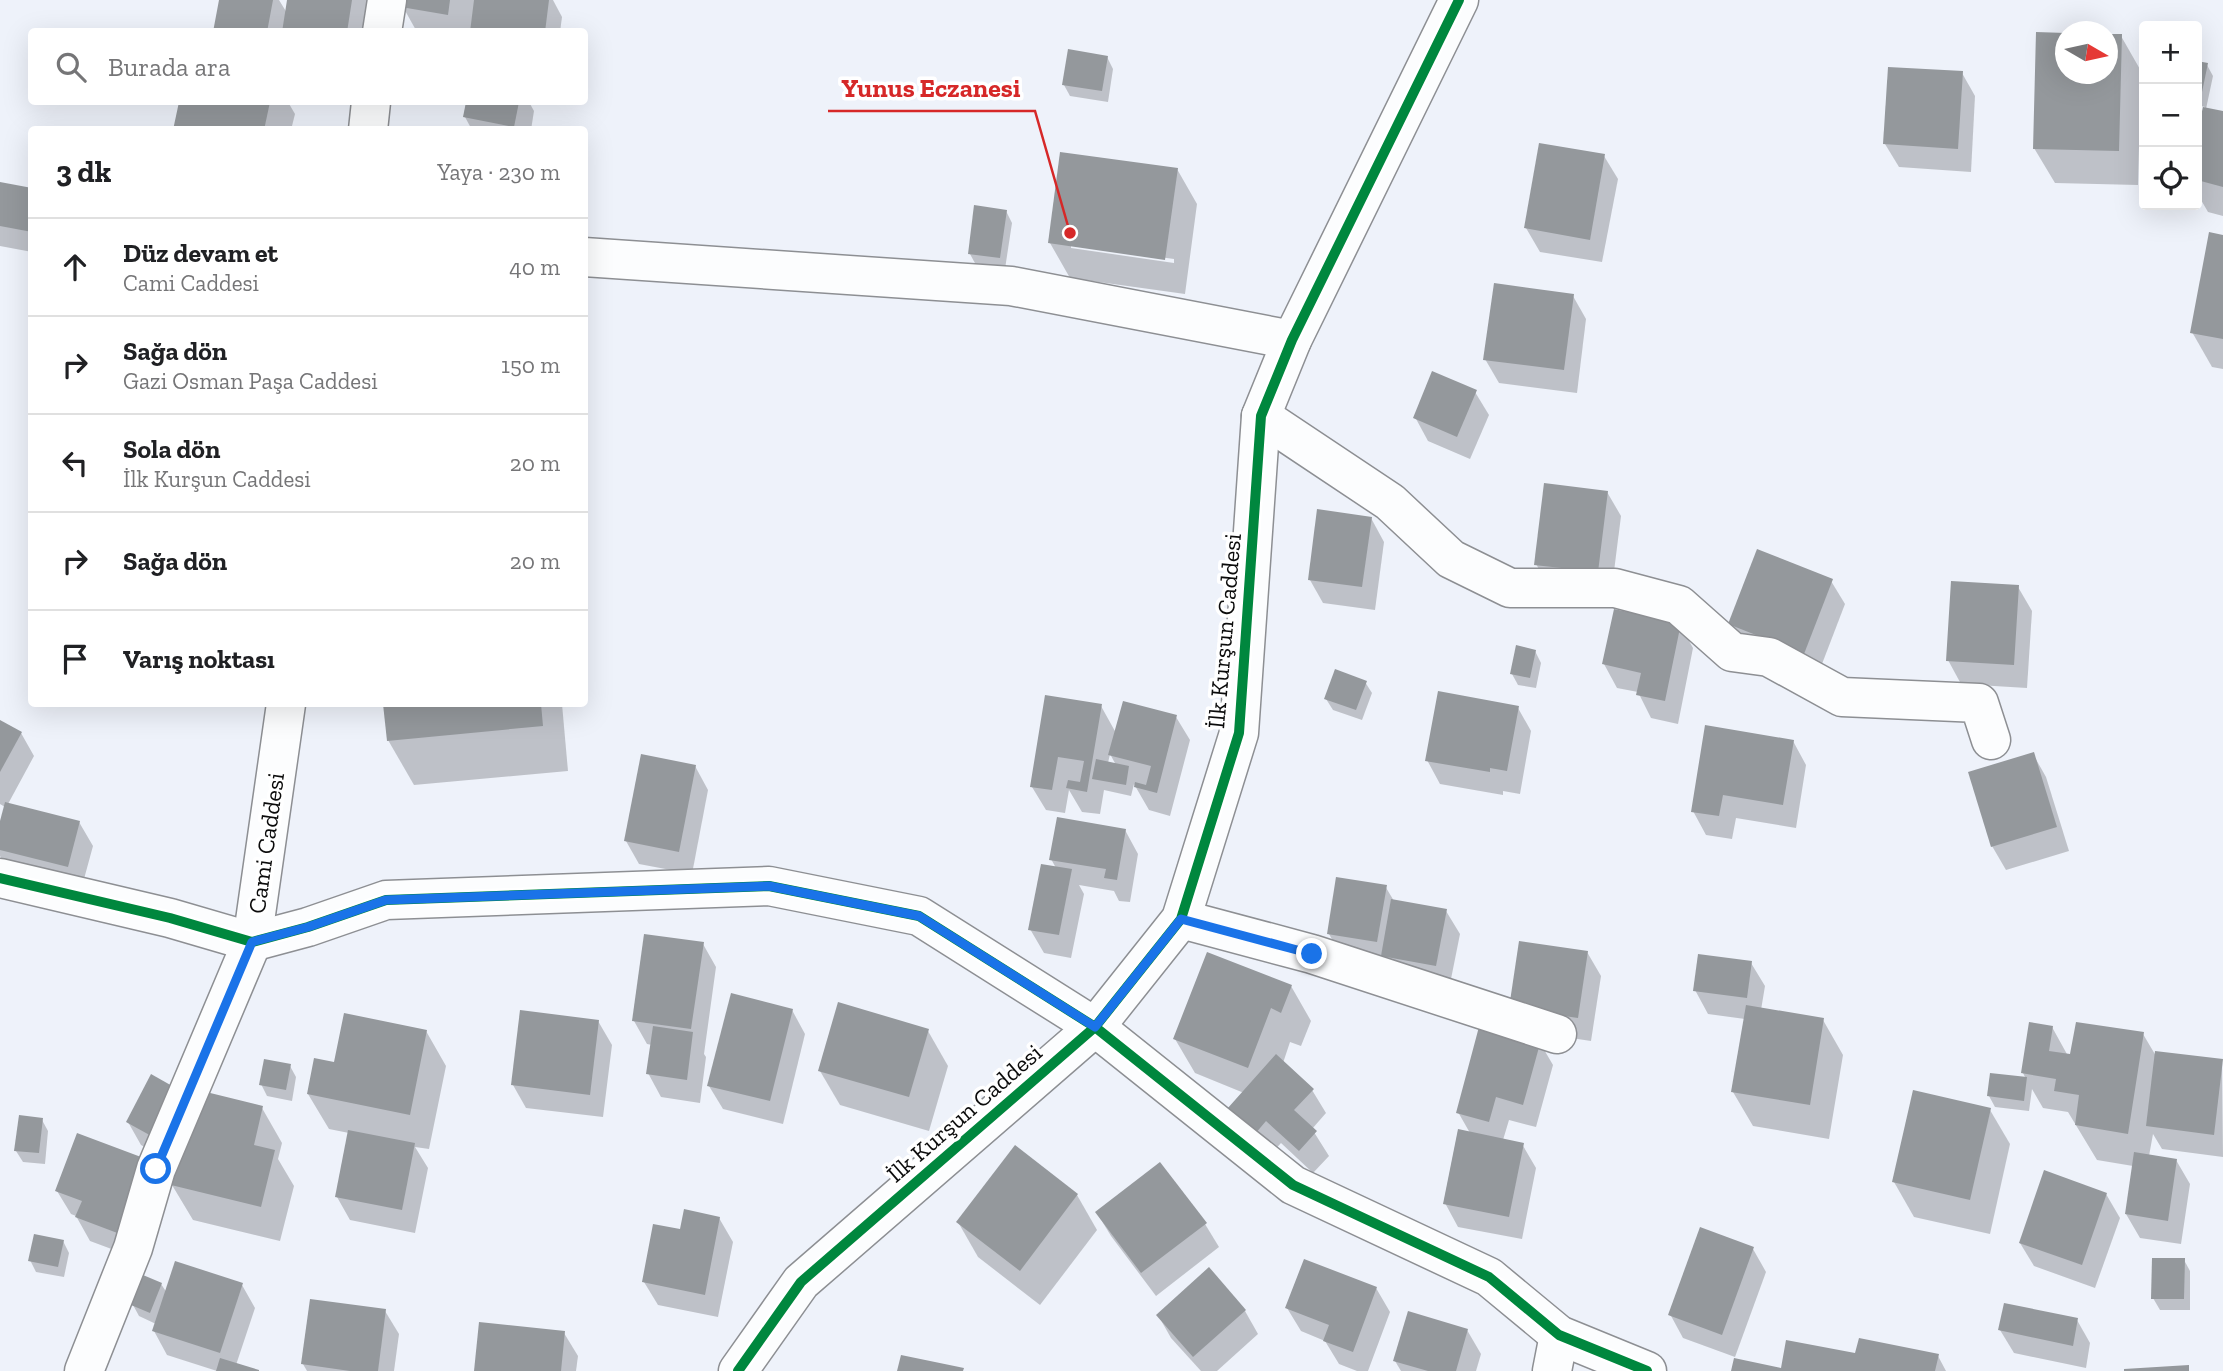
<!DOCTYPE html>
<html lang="tr">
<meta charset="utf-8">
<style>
:root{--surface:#fff;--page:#f6f6f6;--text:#202124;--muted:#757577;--line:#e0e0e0}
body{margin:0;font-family:"Zilla Slab",serif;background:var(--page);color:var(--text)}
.controls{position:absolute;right:21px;top:21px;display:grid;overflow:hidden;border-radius:7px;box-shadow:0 7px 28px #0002}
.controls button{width:63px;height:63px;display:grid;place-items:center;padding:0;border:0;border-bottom:2px solid var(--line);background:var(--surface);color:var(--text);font:35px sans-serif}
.compass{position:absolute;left:2055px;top:21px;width:63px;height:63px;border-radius:50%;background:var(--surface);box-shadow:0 7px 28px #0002;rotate:99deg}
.stop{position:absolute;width:21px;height:21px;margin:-16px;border:5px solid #1a73e8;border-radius:50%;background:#fff}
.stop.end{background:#1a73e8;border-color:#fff;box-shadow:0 2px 7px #0008}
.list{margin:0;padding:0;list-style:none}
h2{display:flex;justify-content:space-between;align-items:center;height:91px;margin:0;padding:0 28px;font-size:30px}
h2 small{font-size:23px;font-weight:400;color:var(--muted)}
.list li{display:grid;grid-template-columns:46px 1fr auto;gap:21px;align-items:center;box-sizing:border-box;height:98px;padding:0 28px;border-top:2px solid var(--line)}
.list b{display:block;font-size:26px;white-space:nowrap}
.list p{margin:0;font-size:23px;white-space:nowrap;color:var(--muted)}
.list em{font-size:23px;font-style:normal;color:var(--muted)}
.icon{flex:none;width:38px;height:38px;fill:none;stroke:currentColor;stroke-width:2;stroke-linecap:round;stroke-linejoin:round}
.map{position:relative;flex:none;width:2223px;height:1371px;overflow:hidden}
.search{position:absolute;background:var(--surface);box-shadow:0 7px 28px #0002;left:28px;top:28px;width:560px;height:77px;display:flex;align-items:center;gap:18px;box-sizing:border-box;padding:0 24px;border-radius:7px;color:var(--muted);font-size:26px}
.panel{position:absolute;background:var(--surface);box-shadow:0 7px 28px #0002;left:28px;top:126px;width:560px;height:581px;border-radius:7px}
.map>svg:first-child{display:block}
.shadow{fill:#0003;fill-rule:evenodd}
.building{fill:#94989c}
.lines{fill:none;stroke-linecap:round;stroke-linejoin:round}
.street-casing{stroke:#8d8f93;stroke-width:41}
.street{stroke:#fcfdfe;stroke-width:38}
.cycleway-casing{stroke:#fff;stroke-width:15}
.cycleway{stroke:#00873e;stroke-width:10}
.route{stroke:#1a73e8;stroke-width:9}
.labels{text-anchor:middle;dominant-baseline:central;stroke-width:7;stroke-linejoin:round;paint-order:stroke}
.street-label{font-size:24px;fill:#0b0b0b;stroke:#fff}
.leader{fill:none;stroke:#d62828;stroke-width:2.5}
.callout-dot{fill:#d62828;stroke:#fff;stroke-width:2.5}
.callout-label{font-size:26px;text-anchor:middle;font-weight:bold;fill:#d62828;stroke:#fff;stroke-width:7;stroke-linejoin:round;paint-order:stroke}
</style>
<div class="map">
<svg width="2223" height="1371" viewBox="0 0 2223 1371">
<rect width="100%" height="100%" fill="#eef2fa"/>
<g class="shadow">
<path d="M221,0H279L287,13L289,0H368L364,32H215Z"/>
<path d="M404,0H553L562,17L560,32H417L403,7Z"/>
<path d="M2108,35L2121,36L2141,71L2138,185L2055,183L2034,148L2066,74H2108Z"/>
<path d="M1107,57L1113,69L1108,102L1070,96L1064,85Z"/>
<path d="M2197,63L2207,65L2213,76L2206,109L2223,113V216L2208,212L2197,193V140L2205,107L2197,105Z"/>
<path d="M1962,73L1975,96L1971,172L1899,167L1885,144Z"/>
<path d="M181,102H288L295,114L291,130H174Z"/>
<path d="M467,102H529L534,111L531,130H472L465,117Z"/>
<path d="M1604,156L1618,179L1602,262L1540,252L1526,228Z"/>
<path d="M1177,169L1197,204L1185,294L1070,278L1050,243ZM1071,245L1174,259V263L1071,248Z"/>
<path d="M0,184L32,190V252L0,246Z"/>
<path d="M1006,211L1012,223L1005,269L976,265L970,254Z"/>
<path d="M2223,236V369L2212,367L2192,332Z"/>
<path d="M1573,296L1586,319L1577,393L1499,383L1485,359Z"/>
<path d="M1475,392L1489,415L1470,459L1428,441L1415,417Z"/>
<path d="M1607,492L1621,516L1611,595L1550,588L1536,564Z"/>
<path d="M1371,518L1384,542L1375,610L1323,603L1310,580Z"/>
<path d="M1831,581L1845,604L1817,677L1743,648L1730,624Z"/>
<path d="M2018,587L2032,611L2027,688L1961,684L1948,660Z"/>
<path d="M1680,625L1693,648L1678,724L1651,718L1638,692L1617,688L1604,664Z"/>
<path d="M1535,651L1541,663L1536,688L1518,685L1512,674Z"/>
<path d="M1365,682L1372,693L1362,720L1333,710L1326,699Z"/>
<path d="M385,704H562L568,771L414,785L388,740Z"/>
<path d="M1101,706L1116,733L1176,717L1190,740L1170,816L1149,810L1134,784L1131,796L1104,790L1100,814L1082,812L1069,790L1065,813L1046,810L1032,787ZM1110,754L1116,765L1108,763Z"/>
<path d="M1518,708L1531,731L1520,794L1503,791V795L1440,784L1427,760Z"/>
<path d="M0,722L21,733L34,756L8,804L79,822L93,846L81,890L9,871L0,856V828L5,807L0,804Z"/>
<path d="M1793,741L1806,765L1796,828L1736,818L1732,839L1706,835L1693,811Z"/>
<path d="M2033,754L2046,777L2069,851L2006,870L1992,846Z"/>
<path d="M695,766L708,790L692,874L639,864L626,841Z"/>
<path d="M1125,830L1138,854L1130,902L1119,901L1114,891L1079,885L1084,894L1071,958L1044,953L1030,929L1056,868L1051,859Z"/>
<path d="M1385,886L1394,901L1446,911L1460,934L1449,989L1342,957L1329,934Z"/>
<path d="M703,944L716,967L704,1054L706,1057L700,1103L661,1097L648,1073L652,1045L647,1044L634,1021Z"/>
<path d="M1587,952L1601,976L1591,1041L1524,1031Z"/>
<path d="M1751,963L1765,986L1761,1010L1823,1020L1843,1055L1829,1139L1753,1126L1733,1092L1745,1019L1708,1014L1695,990Z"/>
<path d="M1291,986L1311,1021L1301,1046L1290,1042L1283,1063L1312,1090L1326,1113L1312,1129L1329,1156L1313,1173L1281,1143L1269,1156L1243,1132L1244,1093L1195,1073L1175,1039Z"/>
<path d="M792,1010L805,1034L783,1124L723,1109L709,1086Z"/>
<path d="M598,1021L612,1045L603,1117L526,1108L513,1085Z"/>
<path d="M2052,1027L2068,1056L2143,1034L2156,1056L2222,1061L2223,1157L2162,1149L2153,1134L2149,1156L2176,1160L2190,1184L2181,1244L2140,1238L2126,1214L2133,1166L2097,1160L2068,1112L2043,1108L2032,1089L2029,1111L1995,1107L1989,1096L2026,1079L2023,1073Z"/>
<path d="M426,1031L446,1066L429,1149L415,1147L428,1168L415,1233L350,1220L337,1197L349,1133L329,1129L308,1094L335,1064Z"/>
<path d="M928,1031L948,1066L929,1131L840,1105L820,1071Z"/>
<path d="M1539,1041L1553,1065L1536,1127L1509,1120L1503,1140L1522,1144L1536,1168L1522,1239L1458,1227L1445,1203L1470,1133L1458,1112Z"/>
<path d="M290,1066L296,1077L292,1101L267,1096L261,1084Z"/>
<path d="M180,1092L262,1108L282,1143L278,1159L294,1186L280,1241L193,1220L172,1185L169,1160L141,1145L128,1122Z"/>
<path d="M1990,1110L2010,1144L1990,1234L1914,1217L1894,1182Z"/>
<path d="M42,1120L48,1131L45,1164L23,1162L16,1151Z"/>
<path d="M78,1135L133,1257L90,1241L76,1216L71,1214L57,1191Z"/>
<path d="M1015,1148L1077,1195L1097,1230L1040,1305L978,1257L958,1222Z"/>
<path d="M2106,1194L2120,1218L2095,1288L2034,1266L2020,1243Z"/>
<path d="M1097,1213L1205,1224L1219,1247L1156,1296L1111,1236Z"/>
<path d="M719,1218L733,1242L718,1317L658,1305L644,1282L682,1232Z"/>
<path d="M63,1241L69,1253L64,1277L36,1272L30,1260Z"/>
<path d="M1753,1249L1766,1272L1735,1357L1683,1338L1670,1314Z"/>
<path d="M2184,1260L2190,1271V1310H2160L2153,1298Z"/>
<path d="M161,1284L167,1293L242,1285L255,1308L236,1365L255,1371H217L167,1355L154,1331L156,1324L139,1316L133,1305Z"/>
<path d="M1376,1288L1390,1312L1368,1371H1357L1339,1364L1325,1341L1301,1331L1287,1308Z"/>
<path d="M385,1311L399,1334L394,1371H307L303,1364Z"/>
<path d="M1245,1311L1258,1334L1217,1371H1201L1171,1338L1158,1315Z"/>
<path d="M2077,1320L2090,1343L2086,1368L2014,1353L2000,1330Z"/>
<path d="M1467,1330L1481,1354L1476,1371H1401L1395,1361Z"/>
<path d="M564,1333L578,1356L576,1371H475Z"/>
<path d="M1856,1355L1938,1356L1946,1371H1733L1784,1370Z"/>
</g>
<g class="building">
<path d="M219,0H273L267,32H213Z"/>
<path d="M287,0H352L347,32H282Z"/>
<path d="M402,0H450L448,15L401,7Z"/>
<path d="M474,0H549L545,32H470Z"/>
<path d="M2036,32L2066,33V74H2108V34H2122L2119,151L2033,149Z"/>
<path d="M1068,49L1108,56L1102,91L1062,85Z"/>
<path d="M2197,61L2208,63L2201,97L2197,96Z"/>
<path d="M1888,67L1963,71L1958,149L1883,144Z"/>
<path d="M179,102H270L264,130H173Z"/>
<path d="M466,102H519L514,127L463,117Z"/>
<path d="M2203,107L2223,111V187L2197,180V133Z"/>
<path d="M1539,143L1605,154L1590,240L1524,228Z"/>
<path d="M1060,152L1178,168L1165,260L1048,243Z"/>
<path d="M0,182L32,188V232L0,226Z"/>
<path d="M974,205L1007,210L1000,258L968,254Z"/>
<path d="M2209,232L2223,235V339L2190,333Z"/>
<path d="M1494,283L1574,294L1564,370L1483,360Z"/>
<path d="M1432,371L1477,390L1457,437L1413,418Z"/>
<path d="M1544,483L1608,491L1598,572L1534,565Z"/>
<path d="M1317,509L1372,517L1362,587L1308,580Z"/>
<path d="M1757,549L1833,579L1804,654L1728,624Z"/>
<path d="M1951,581L2019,585L2014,665L1946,661Z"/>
<path d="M1614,609L1681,623L1665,701L1636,695L1641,673L1602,664Z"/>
<path d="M1516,645L1536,650L1530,678L1510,674Z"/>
<path d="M1335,669L1367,681L1356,710L1324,699Z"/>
<path d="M1438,691L1519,706L1507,771L1490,768V772L1425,761Z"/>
<path d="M1045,695L1102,704L1087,792L1066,788L1068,780L1080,782L1084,761L1058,757L1052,790L1030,787Z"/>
<path d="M1123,701L1177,715L1157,793L1134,787L1135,782L1146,785L1151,766L1108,755Z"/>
<path d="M383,704H541L543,726L387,741Z"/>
<path d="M0,720L22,732L0,772Z"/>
<path d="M1705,725L1794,740L1783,805L1723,795L1719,816L1691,812Z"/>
<path d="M2034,752L2057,827L1991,847L1968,772Z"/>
<path d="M641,754L696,765L679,852L624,841Z"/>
<path d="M1096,759L1129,766L1126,785L1092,779Z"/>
<path d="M5,802L80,821L68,867L0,850V821Z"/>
<path d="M1057,817L1126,829L1117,880L1104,878L1106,869L1049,860Z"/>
<path d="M1041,864L1072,869L1059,935L1028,930Z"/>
<path d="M1336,877L1387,885L1377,942L1327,934Z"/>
<path d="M1391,899L1447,909L1436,966L1381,956Z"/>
<path d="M644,934L704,942L691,1029L632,1021Z"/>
<path d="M1519,941L1588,951L1578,1018L1509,1008Z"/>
<path d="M1207,952L1292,985L1281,1013L1271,1008L1248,1068L1173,1039Z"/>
<path d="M1698,954L1752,961L1747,998L1693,991Z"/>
<path d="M731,993L793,1009L770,1101L707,1086Z"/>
<path d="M838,1002L929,1029L909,1097L818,1071Z"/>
<path d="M1746,1005L1824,1018L1810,1105L1731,1092Z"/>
<path d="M520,1010L599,1020L590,1095L511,1085Z"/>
<path d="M344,1013L427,1030L410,1115L307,1094L314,1058L334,1062Z"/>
<path d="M2029,1022L2053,1026L2049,1051L2070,1054L2076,1022L2144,1032L2128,1134L2075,1125L2079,1095L2054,1091L2056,1079L2021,1073Z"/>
<path d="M1480,1023L1541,1040L1523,1105L1496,1097L1489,1122L1456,1113Z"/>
<path d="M653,1026L693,1032L687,1080L646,1074Z"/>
<path d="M2155,1051L2223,1059L2214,1135L2146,1126Z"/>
<path d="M1276,1054L1314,1089L1294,1110L1317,1131L1299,1151L1266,1121L1255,1134L1227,1109Z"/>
<path d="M264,1059L291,1064L286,1090L259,1085Z"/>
<path d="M1990,1073L2027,1077L2024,1101L1987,1096Z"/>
<path d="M151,1074L181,1091L155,1138L126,1122Z"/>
<path d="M194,1089L263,1106L254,1145L275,1150L261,1207L171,1185Z"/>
<path d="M1913,1090L1991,1108L1970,1200L1892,1182Z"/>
<path d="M19,1115L43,1118L39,1153L14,1151Z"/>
<path d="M1458,1129L1524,1143L1509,1217L1443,1204Z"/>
<path d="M348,1130L415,1143L402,1210L335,1197Z"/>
<path d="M77,1133L149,1160L120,1234L75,1217L82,1201L55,1191Z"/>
<path d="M1015,1145L1078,1194L1020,1271L956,1222Z"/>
<path d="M2134,1152L2177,1159L2168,1221L2125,1214Z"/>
<path d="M1160,1162L1207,1223L1141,1273L1095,1212Z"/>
<path d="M2044,1170L2107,1193L2082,1265L2019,1243Z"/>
<path d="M684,1209L720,1217L705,1295L642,1282L653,1224L680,1229Z"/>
<path d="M1700,1227L1754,1247L1722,1335L1668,1315Z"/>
<path d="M34,1234L64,1240L58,1267L28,1261Z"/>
<path d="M2152,1258H2185L2184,1299H2151Z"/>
<path d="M1304,1259L1377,1287L1353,1352L1323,1341L1329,1325L1285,1308Z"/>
<path d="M175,1261L243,1283L220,1353L152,1331Z"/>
<path d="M1209,1267L1246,1310L1193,1357L1156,1315Z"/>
<path d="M143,1275L162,1283L150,1313L131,1305Z"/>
<path d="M310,1299L386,1309L378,1371H350L301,1364Z"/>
<path d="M2004,1303L2078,1318L2073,1346L1998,1330Z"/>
<path d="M1408,1311L1468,1329L1456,1371H1428L1393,1361Z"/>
<path d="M479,1322L565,1331L561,1371H474Z"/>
<path d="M1859,1338L1939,1354L1935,1371H1731L1734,1358L1781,1368L1786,1340L1855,1353Z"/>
<path d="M901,1355L964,1368L963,1371H897Z"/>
<path d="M220,1358L259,1370V1371H216Z"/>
<path d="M2189,1365V1371H2124V1369Z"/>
</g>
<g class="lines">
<g class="street-casing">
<g id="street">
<path d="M382,32L387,0"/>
<path d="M368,130L371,102"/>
<path d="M584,257L1011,286L1292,340"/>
<path d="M1261,416L1390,502L1451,559L1510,588H1615L1679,605L1732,652L1769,657L1842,697L1979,703L1991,740"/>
<path d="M0,878L170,918L252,942L308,927L386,900L769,886L919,916L1095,1027L1293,1185L1489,1277L1559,1335L1647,1371"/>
<path d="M1181,919L1312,954L1557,1034"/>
<path d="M84,1371L133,1248L156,1169L252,942L286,704"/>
<path d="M738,1371L801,1282L1095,1027L1181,919L1239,733L1261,416L1292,340L1459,0"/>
<path d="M1552,1371L1559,1335"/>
</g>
</g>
<use href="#street" class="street"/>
<g class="cycleway-casing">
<g id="cycleway">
<path d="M0,878L170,918L252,942L308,927L386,900L769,886L919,916L1095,1027L1293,1185L1489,1277L1559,1335L1647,1371"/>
<path d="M738,1371L801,1282L1095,1027L1181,919L1239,733L1261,416L1292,340L1459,0"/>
</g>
</g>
<use href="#cycleway" class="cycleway"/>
</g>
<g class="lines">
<path class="route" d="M156,1169L252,942L308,927L386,900L769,886L919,916L1095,1027L1181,919L1312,954"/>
</g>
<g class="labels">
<g class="street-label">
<text transform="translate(1224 631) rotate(-85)">İlk Kurşun Caddesi</text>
<text transform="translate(266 843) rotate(-82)">Cami Caddesi</text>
<text transform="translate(964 1113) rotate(-41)">İlk Kurşun Caddesi</text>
</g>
</g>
<path class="leader" d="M1070 233L1035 111H828"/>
<circle class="callout-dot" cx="1070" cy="233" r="7"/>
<g class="callout-label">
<text x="931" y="97">Yunus Eczanesi</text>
</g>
</svg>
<div class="controls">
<button>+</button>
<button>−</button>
<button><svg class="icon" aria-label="locate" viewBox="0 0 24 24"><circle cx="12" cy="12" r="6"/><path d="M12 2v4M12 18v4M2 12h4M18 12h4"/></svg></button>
</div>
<svg class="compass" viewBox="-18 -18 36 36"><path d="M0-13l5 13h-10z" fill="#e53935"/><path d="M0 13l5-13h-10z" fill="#757577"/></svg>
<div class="stop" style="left:156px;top:1169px"></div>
<div class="stop end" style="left:1312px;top:954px"></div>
<div class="search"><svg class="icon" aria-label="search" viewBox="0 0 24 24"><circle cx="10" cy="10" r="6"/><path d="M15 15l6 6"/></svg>Burada ara</div>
<section class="panel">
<h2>3 dk<small>Yaya · 230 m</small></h2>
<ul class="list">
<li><svg class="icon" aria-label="ahead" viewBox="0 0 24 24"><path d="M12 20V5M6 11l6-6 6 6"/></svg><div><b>Düz devam et</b><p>Cami Caddesi</p></div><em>40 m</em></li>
<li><svg class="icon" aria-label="right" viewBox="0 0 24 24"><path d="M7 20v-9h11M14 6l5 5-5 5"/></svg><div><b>Sağa dön</b><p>Gazi Osman Paşa Caddesi</p></div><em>150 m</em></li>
<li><svg class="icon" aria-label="left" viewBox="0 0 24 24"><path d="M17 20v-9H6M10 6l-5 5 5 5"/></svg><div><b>Sola dön</b><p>İlk Kurşun Caddesi</p></div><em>20 m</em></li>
<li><svg class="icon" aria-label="right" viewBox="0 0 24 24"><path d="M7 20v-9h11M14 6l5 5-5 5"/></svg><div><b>Sağa dön</b></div><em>20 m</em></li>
<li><svg class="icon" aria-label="arrive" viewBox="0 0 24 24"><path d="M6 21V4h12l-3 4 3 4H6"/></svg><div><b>Varış noktası</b></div></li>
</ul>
</section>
</div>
